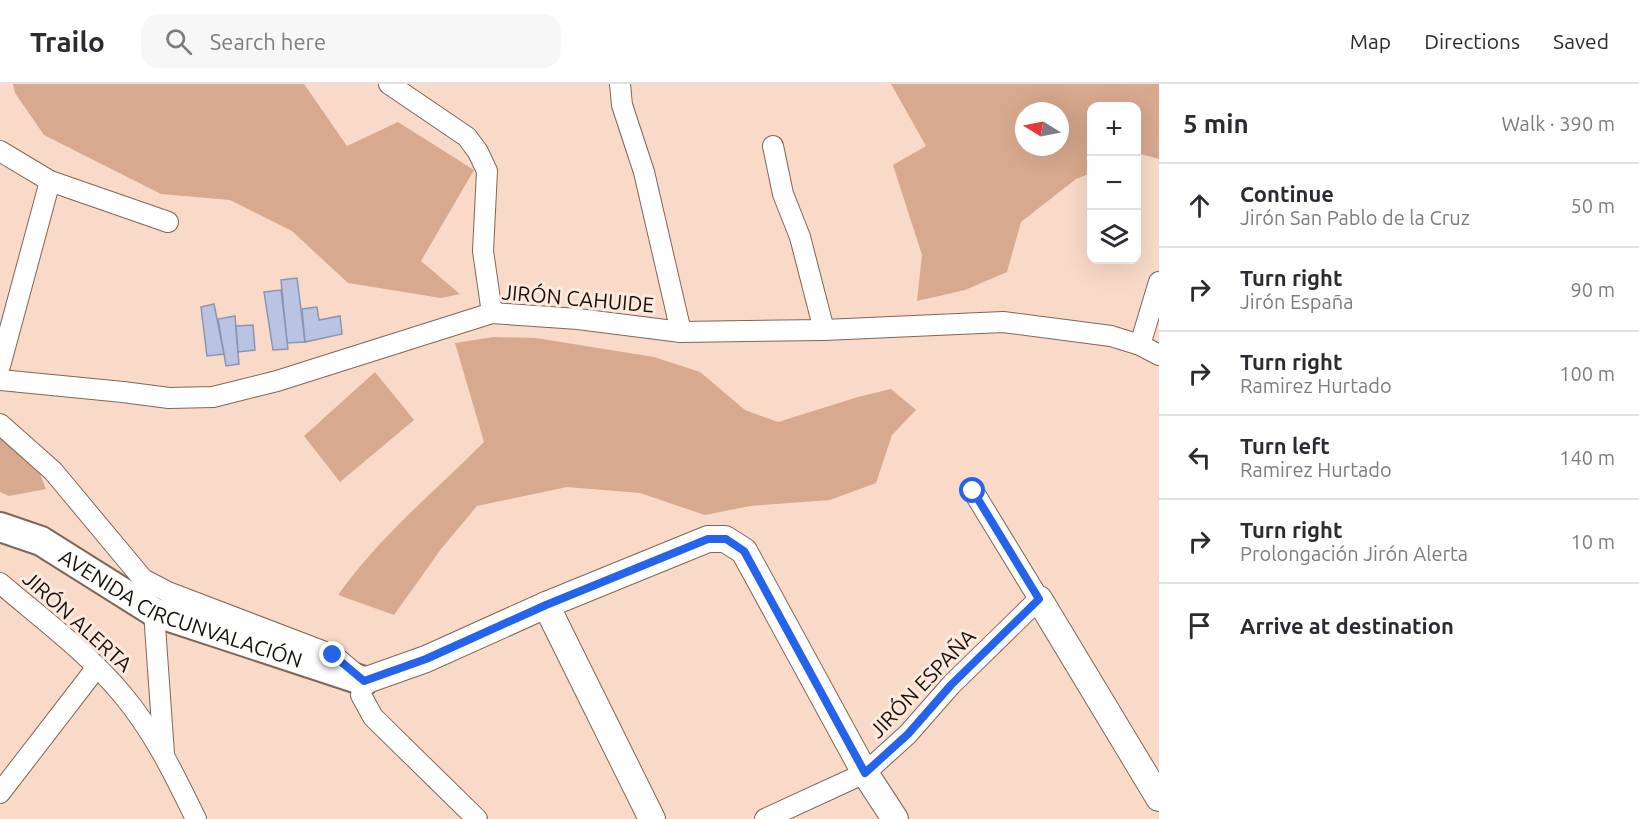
<!DOCTYPE html>
<meta charset="utf-8">
<style>
:root{--surface:#fff;--page:#f7f7f7;--text:#2b2b33;--muted:#7c7c81;--line:#e1e1e2}
body{margin:0;font-family:Ubuntu,sans-serif;background:var(--page);color:var(--text)}
.controls{position:absolute;right:18px;top:18px;display:grid;overflow:hidden;border-radius:12px;box-shadow:0 6px 24px #0002}
.controls button{width:54px;height:54px;display:grid;place-items:center;padding:0;border:0;border-bottom:2px solid var(--line);background:var(--surface);color:var(--text);font:30px sans-serif}
.compass{position:absolute;left:1015px;top:18px;width:54px;height:54px;border-radius:50%;background:var(--surface);box-shadow:0 6px 24px #0002;rotate:280deg}
.stop{position:absolute;width:18px;height:18px;margin:-14px;border:4px solid #2563eb;border-radius:50%;background:#fff}
.stop.end{background:#2563eb;border-color:#fff;box-shadow:0 2px 6px #0008}
.list{margin:0;padding:0;list-style:none}
h2{display:flex;justify-content:space-between;align-items:center;height:78px;margin:0;padding:0 24px;font-size:26px}
h2 small{font-size:20px;font-weight:400;color:var(--muted)}
.list li{display:grid;grid-template-columns:39px 1fr auto;gap:18px;align-items:center;box-sizing:border-box;height:84px;padding:0 24px;border-top:2px solid var(--line)}
.list b{display:block;font-size:22px;white-space:nowrap}
.list p{margin:0;font-size:20px;white-space:nowrap;color:var(--muted)}
.list em{font-size:20px;font-style:normal;color:var(--muted)}
.icon{flex:none;width:33px;height:33px;fill:none;stroke:currentColor;stroke-width:2;stroke-linecap:round;stroke-linejoin:round}
.map{position:relative;flex:none;width:1159px;height:735px;overflow:hidden}
header{display:flex;align-items:center;gap:36px;box-sizing:border-box;height:84px;padding:0 30px;background:var(--surface);border-bottom:2px solid var(--line)}
header strong{font-size:28px}
nav{display:flex;gap:33px;margin-inline-start:auto;font-size:21px}
.search{width:420px;height:54px;background:var(--page);display:flex;align-items:center;gap:15px;box-sizing:border-box;padding:0 21px;border-radius:18px;color:var(--muted);font-size:22px}
main{display:flex}
aside{flex:1;background:var(--surface)}
.map>svg:first-child{display:block}
.green{fill:#d7a98e;fill-rule:evenodd}
.building{fill:#bac4e2;stroke:#8b95b1;stroke-width:1.5}
.lines{fill:none;stroke-linecap:round;stroke-linejoin:round}
.minor-casing{stroke:#816555;stroke-width:22}
.tertiary-casing{stroke:#816555;stroke-width:28}
.secondary-casing{stroke:#816555;stroke-width:32}
.minor{stroke:#fff;stroke-width:20}
.tertiary{stroke:#fff;stroke-width:26}
.secondary{stroke:#fff;stroke-width:28}
.route{stroke:#2563eb;stroke-width:8}
.labels{text-anchor:middle;dominant-baseline:central;stroke-width:6;stroke-linejoin:round;paint-order:stroke}
.street-label{font-size:21px;fill:#1a0f09;stroke:#fdeadf}
</style>
<header>
<strong>Trailo</strong>
<div class="search"><svg class="icon" aria-label="search" viewBox="0 0 24 24"><circle cx="10" cy="10" r="6"/><path d="M15 15l6 6"/></svg>Search here</div>
<nav><a>Map</a><a>Directions</a><a>Saved</a></nav>
</header>
<main>
<div class="map">
<svg width="1159" height="735" viewBox="0 0 1159 735">
<rect width="100%" height="100%" fill="#f9dac8"/>
<g class="green">
<path d="M13,0H304L347,62L398,38L474,86L421,177L460,210L441,214L348,199L292,147L230,116L161,110L44,51L15,9Z"/>
<path d="M891,0H1159V75L1137,69L1136,22H1092L1091,89L1076,95L1021,138L1007,188L965,206L917,217L922,171L893,81L926,62ZM1024,27H1060V63H1024Z"/>
<path d="M493,253L536,254L654,273L700,288L745,326L778,338L858,313L891,305L916,326L892,351L876,399L830,416L750,422L705,431L640,409L567,403L477,422L441,465L394,531L338,511C381,451 433,409 484,358L455,259Z"/>
<path d="M375,288L414,336L340,398L304,352Z"/>
<path d="M0,348L33,372L46,405L9,412L0,408Z"/>
</g>
<g class="building">
<path d="M297,194L305,258L287,259L281,196Z"/>
<path d="M281,206L288,265L273,266L264,208Z"/>
<path d="M214,220L224,270L207,272L201,223Z"/>
<path d="M317,223L319,236L340,232L342,250L305,258L302,225Z"/>
<path d="M235,232L239,280L226,282L218,235Z"/>
<path d="M253,241L255,266L238,268L236,242Z"/>
</g>
<g class="lines">
<g class="minor-casing">
<g id="minor">
<path d="M389,0L467,53L478,68L487,87L483,167L492,229"/>
<path d="M620,0L622,21L644,88L681,248"/>
<path d="M773,62L783,110L800,153L824,246"/>
<path d="M0,67L50,97"/>
<path d="M1140,261L1159,198"/>
<path d="M0,282L50,97L168,138"/>
<path d="M0,296L123,308L169,314L213,313L277,297L492,229L578,235L681,248L824,246L1003,238L1111,252L1140,261L1159,271"/>
<path d="M0,340L53,387L143,495L168,508L333,571L364,597L361,611L373,633L477,735"/>
<path d="M0,499C41,534 87,568 122,610C154,648 174,690 196,735"/>
<path d="M154,528L164,670"/>
<path d="M0,709L97,583"/>
<path d="M765,735L865,689L908,650L951,601L1039,515L973,407"/>
</g>
</g>
<g class="tertiary-casing">
<g id="tertiary">
<path d="M1039,515L1159,714"/>
<path d="M546,521L652,735"/>
<path d="M364,597L426,575L546,521L708,455H725L744,467L865,689L895,735"/>
</g>
</g>
<g class="secondary-casing">
<g id="secondary">
<path id="s1" d="M0,443L41,457L154,528L364,597"/>
</g>
</g>
<use href="#minor" class="minor"/>
<use href="#tertiary" class="tertiary"/>
<use href="#secondary" class="secondary"/>
</g>
<g class="lines">
<path class="route" d="M333,571L364,597L426,575L546,521L708,455H726L744,467L865,689L908,650L951,601L1039,515L973,407"/>
</g>
<g class="labels">
<g class="street-label">
<text transform="translate(578 214) rotate(5)">JIRÓN CAHUIDE</text>
<text stroke="none"><textPath href="#s1" startOffset="200">AVENIDA CIRCUNVALACIÓN</textPath></text>
<text transform="translate(78 537) rotate(42)">JIRÓN ALERTA</text>
<text transform="translate(922 599) rotate(-46)">JIRÓN ESPAÑA</text>
</g>
</g>
</svg>
<div class="controls">
<button>+</button>
<button>−</button>
<button><svg class="icon" aria-label="layers" viewBox="0 0 24 24"><path d="M12 4l9 5-9 5-9-5zM3 14l9 5 9-5"/></svg></button>
</div>
<svg class="compass" viewBox="-18 -18 36 36"><path d="M0-13l5 13h-10z" fill="#e53935"/><path d="M0 13l5-13h-10z" fill="#7c7c81"/></svg>
<div class="stop" style="left:973px;top:407px"></div>
<div class="stop end" style="left:333px;top:571px"></div>
</div>
<aside>
<h2>5 min<small>Walk · 390 m</small></h2>
<ul class="list">
<li><svg class="icon" aria-label="ahead" viewBox="0 0 24 24"><path d="M12 20V5M6 11l6-6 6 6"/></svg><div><b>Continue</b><p>Jirón San Pablo de la Cruz</p></div><em>50 m</em></li>
<li><svg class="icon" aria-label="right" viewBox="0 0 24 24"><path d="M7 20v-9h11M14 6l5 5-5 5"/></svg><div><b>Turn right</b><p>Jirón España</p></div><em>90 m</em></li>
<li><svg class="icon" aria-label="right" viewBox="0 0 24 24"><path d="M7 20v-9h11M14 6l5 5-5 5"/></svg><div><b>Turn right</b><p>Ramirez Hurtado</p></div><em>100 m</em></li>
<li><svg class="icon" aria-label="left" viewBox="0 0 24 24"><path d="M17 20v-9H6M10 6l-5 5 5 5"/></svg><div><b>Turn left</b><p>Ramirez Hurtado</p></div><em>140 m</em></li>
<li><svg class="icon" aria-label="right" viewBox="0 0 24 24"><path d="M7 20v-9h11M14 6l5 5-5 5"/></svg><div><b>Turn right</b><p>Prolongación Jirón Alerta</p></div><em>10 m</em></li>
<li><svg class="icon" aria-label="arrive" viewBox="0 0 24 24"><path d="M6 21V4h12l-3 4 3 4H6"/></svg><div><b>Arrive at destination</b></div></li>
</ul>
</aside>
</main>
